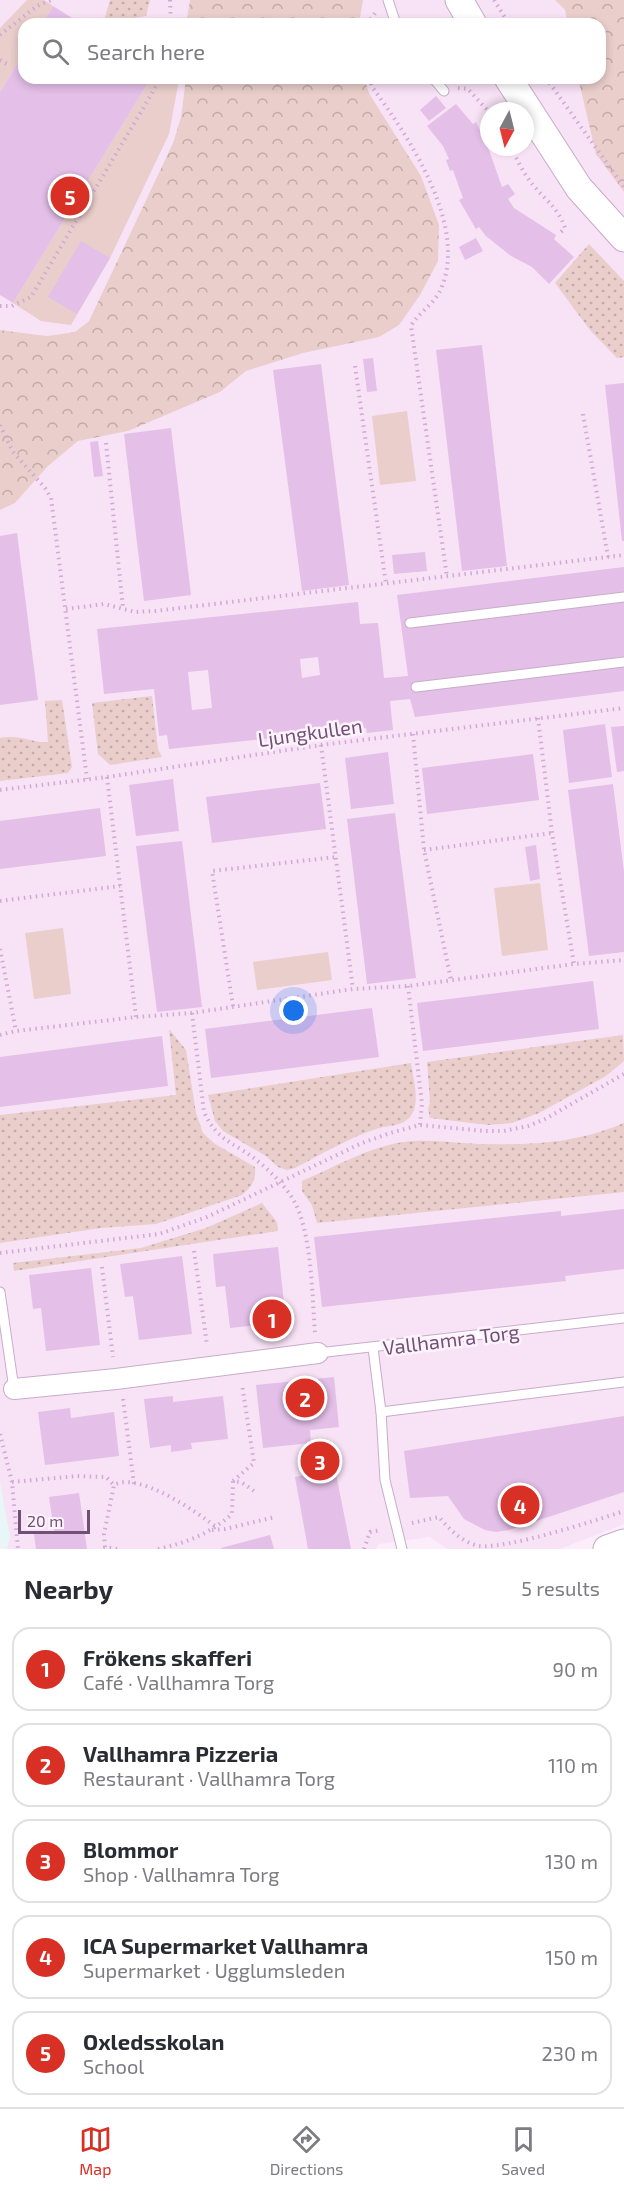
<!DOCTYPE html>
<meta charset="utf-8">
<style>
:root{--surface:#fff;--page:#f2f2f3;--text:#2b2b33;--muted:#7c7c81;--line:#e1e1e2;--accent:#d93025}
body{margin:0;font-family:"Exo 2",sans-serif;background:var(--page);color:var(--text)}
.compass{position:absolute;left:480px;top:102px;width:54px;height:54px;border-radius:50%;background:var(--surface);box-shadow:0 3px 9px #0003;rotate:187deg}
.scale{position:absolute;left:18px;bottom:15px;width:72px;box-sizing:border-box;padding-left:6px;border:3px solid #715076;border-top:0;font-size:16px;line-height:21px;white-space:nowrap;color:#715076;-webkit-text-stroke:4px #fef3fd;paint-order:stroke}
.you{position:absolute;left:294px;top:1011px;width:21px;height:21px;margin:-15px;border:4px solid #fff;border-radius:50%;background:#1a73e8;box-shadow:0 0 0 9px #1a73e833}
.badge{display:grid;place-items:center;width:39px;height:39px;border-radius:50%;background:var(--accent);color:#fff;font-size:20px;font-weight:700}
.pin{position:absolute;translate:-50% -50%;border:3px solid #fff;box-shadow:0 2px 6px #0006}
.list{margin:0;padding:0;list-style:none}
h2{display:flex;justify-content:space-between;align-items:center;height:78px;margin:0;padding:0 24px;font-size:26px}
h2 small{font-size:20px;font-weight:400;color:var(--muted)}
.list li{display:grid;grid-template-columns:39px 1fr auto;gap:18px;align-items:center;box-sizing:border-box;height:84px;margin:0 12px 12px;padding:0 12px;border:2px solid var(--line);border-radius:18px}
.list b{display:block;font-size:22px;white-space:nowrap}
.list p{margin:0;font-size:20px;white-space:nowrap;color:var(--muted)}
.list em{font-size:20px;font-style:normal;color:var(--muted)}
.icon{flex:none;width:33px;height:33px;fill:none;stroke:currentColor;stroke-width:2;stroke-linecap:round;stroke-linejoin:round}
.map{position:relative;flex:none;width:624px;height:1549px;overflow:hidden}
.search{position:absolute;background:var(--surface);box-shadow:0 3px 9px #0003;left:18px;right:18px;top:18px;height:66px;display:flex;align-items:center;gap:15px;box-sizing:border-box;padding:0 21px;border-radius:18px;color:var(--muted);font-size:22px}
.sheet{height:558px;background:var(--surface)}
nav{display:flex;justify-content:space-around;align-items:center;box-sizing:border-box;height:84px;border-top:2px solid var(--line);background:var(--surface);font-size:16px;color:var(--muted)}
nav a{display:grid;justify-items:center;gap:3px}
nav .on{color:var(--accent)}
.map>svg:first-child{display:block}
.residential{fill:#f8e2f6;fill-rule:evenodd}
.education{fill:#e9f6f8}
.grass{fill:url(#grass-dots)}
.forest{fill:url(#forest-crowns)}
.park{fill:#e9cecb}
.building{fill:#e4bfe8;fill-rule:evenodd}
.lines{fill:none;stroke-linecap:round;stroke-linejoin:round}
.lane-casing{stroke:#c7adc9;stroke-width:11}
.street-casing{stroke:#c7adc9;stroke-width:22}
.secondary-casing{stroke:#c8a9ca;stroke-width:29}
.path{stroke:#d0a9d4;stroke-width:4;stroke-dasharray:1.5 4.5;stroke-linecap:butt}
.lane{stroke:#fff;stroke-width:9}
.street{stroke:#fff;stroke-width:20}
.secondary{stroke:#fff;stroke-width:27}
.labels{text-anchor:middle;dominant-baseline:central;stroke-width:5;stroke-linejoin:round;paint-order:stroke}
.street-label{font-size:20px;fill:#715076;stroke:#fef3fd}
</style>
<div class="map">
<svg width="624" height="1549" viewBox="0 0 624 1549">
<defs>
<pattern id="grass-dots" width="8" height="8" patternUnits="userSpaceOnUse" patternTransform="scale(1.5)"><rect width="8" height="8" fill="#e9cecb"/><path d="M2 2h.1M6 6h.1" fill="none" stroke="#c1aaa9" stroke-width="1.8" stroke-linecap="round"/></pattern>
<pattern id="forest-crowns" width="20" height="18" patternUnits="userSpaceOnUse" patternTransform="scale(1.5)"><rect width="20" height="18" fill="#e9cecb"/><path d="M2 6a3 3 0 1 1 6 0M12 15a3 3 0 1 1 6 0" fill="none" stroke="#c1aaa9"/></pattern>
</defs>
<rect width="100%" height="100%" fill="#fbedfa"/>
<g class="residential">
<path d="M0,0H190L186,24H82L53,6L24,24L0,92Z"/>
<path d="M363,0H555L565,10L568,24H359Z"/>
<path d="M151,78H186L181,117L173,143L89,321L75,332L47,336L0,330V295L12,303Z"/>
<path d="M364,78H578L596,154L624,192V1524L560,1549H447L430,1537L379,1544L376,1549H0V510L15,503L47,467L78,441L128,431L220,392L246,371L303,353L370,95ZM489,111H525V147H489Z"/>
</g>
<path class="education" d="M0,1483L10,1537L7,1549H0Z"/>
<g class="grass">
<path d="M110,0H150L146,16L103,24Z"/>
<path d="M589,244L624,281V357L617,358L590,330L555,283Z"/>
<path d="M152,696L158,749L162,757L110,765L98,754L92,703Z"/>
<path d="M62,700L72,767L68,773L0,781V738C22,734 30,743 48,742L45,701Z"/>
<path d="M169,1029L186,1050L196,1113L203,1133L215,1144L255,1167C256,1181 252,1186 242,1195L156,1224L101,1228L0,1243V1115L176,1095Z"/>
<path d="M623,1035L624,1061L606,1076L539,1113L512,1123L488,1125L430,1118L428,1109L430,1102L427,1062Z"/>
<path d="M411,1063C413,1078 420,1101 412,1114C405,1126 391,1125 379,1128C350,1137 322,1154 295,1168L287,1170L278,1167L266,1156L223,1131L215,1121L208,1095Z"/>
<path d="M624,1123V1192L317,1223L312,1205L302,1191V1181C335,1167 368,1147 404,1142C430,1138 459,1144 486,1144C536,1145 576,1143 624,1123Z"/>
<path d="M262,1203L277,1222L278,1231L14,1271L13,1263L141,1248L206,1228Z"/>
</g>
<g class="forest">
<path d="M190,0H363L359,24H186Z"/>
<path d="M555,0H624V192L596,154L578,78H600V24H568L565,10Z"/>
<path d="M186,78H364L370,95L421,176L439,225L438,261L420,295L399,325L379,337L303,353L246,371L220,392L128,431L78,441L47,467L15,503L0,510V330L47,336L75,332L89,321L173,143L181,117Z"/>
</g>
<g class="park">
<path d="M27,0H44L53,6L42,24H24V53L0,92V28Z"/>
<path d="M151,78H169L178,85L169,134L110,258L71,325L41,321L13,303Z"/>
<path d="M407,411L416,481L380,485L372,416Z"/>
<path d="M540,883L548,950L502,956L494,888Z"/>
<path d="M63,928L71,994L34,999L25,933Z"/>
<path d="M328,952L332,980L257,990L253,962Z"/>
</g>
<g class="building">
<path d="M53,6L82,24H42Z"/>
<path d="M24,53V78H151L13,303L0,295V92Z"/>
<path d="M436,96L446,108L429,121L420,110Z"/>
<path d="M456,104L473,124L476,122L489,150L502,187L508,184L515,194L508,199L514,208L556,235L554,239L574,257L549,284L532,267L511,256L486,236L479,227L476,229L459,200L463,198L453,170L450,171L446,160L449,159L443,146L427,126Z"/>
<path d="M476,238L483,251L465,260L459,247Z"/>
<path d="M81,241L110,258L77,314L48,297Z"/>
<path d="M482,345L507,566L462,571L436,350Z"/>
<path d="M373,358L377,391L367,392L363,359Z"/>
<path d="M321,364L349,585L302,591L273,370Z"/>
<path d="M624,383V541H622L605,385Z"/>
<path d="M171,428L191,595L144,601L124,434Z"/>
<path d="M98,441L103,476L94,477L90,442Z"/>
<path d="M17,533L38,700L0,705V536Z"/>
<path d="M425,552L427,571L394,574L392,555Z"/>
<path d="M624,567V691L415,717L410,699L390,701L393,730L367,733L366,728L169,749L167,735L159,736L154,689L104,694L97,629L358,602L360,624L378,623L384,678L408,676L397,595ZM318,657L320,675L302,678L300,659ZM208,670L212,708L192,710L188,672Z"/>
<path d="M605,724L612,777L569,783L563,730Z"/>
<path d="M624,726V771L617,772L611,727Z"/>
<path d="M388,752L394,804L351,809L345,758Z"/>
<path d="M533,754L539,800L427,814L422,768Z"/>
<path d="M173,779L179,831L136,836L129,785Z"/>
<path d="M320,783L326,829L212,843L206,797Z"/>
<path d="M613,784L624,872V952L589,956L568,790Z"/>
<path d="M100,808L106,856L0,869V821Z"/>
<path d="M395,813L416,978L367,984L347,819Z"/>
<path d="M182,841L202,1007L157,1012L136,846Z"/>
<path d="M536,845L540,879L530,881L525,847Z"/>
<path d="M593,981L599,1029L423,1051L417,1003Z"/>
<path d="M372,1008L379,1057L211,1078L205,1029Z"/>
<path d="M162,1036L168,1086L0,1107V1057Z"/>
<path d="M624,1209V1269L565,1276L566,1281L322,1307L314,1237L561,1211V1216Z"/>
<path d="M278,1247L286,1322L230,1328L225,1286L216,1287L213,1254Z"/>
<path d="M182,1256L192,1334L139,1340L133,1296L125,1297L120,1264Z"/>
<path d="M91,1268L100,1345L46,1351L41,1308L33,1309L29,1275Z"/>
<path d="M334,1377L339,1427L310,1430L311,1443L263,1448L256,1385Z"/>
<path d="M173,1396V1402L223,1396L228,1439L191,1443L192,1449L171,1452V1445L150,1448L144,1399Z"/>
<path d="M70,1408L71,1418L114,1412L119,1456L45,1465L38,1412Z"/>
<path d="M624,1416V1492L509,1530L496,1532L485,1530L464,1519L448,1496L410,1498L404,1451Z"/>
<path d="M335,1469L351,1549H308L295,1477Z"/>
<path d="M79,1493L87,1549H36L34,1534L54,1531L49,1497Z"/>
<path d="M270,1535L274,1549H221V1548Z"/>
</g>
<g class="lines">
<g class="lane-casing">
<g id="lane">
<path d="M388,0L396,24"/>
<path d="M433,78L444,91"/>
<path d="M410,623L624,597"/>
<path d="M416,687L624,662"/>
<path d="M0,1292L14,1389"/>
<path d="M373,1348L381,1412L385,1480L402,1549"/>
<path d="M318,1353L624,1318"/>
<path d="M381,1412L624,1382"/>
</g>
</g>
<g class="street-casing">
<path id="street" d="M14,1389L116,1379L318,1353"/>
</g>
<g class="secondary-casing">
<g id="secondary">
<path d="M459,0L473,24"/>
<path d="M508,78L579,188L624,238"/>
<path d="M607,1549L624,1543"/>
</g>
</g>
<g class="path">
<path d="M170,0L171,24"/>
<path d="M494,0L509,24"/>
<path d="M367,24L376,12"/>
<path d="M0,35L37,6L51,0"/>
<path d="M0,60L9,65"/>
<path d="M369,78L372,87C409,137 470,228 440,291C433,305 418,313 411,326L447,577"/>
<path d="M546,78L624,187"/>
<path d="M458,88L468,89L489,112"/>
<path d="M511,147C517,160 524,174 533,185C547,202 557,206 565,228L558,235"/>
<path d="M0,306H12L31,297L161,78"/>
<path d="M355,366L386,584"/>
<path d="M583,414L608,557"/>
<path d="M0,425L13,452L45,488L51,498L87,779"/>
<path d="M106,443L123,608"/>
<path d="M66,609L104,604L135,612L155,611L624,555"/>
<path d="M538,718L552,833L574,964"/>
<path d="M413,734L424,850L451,980"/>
<path d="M321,745L353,989"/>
<path d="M107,777L136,1017"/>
<path d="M0,790L107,777L321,745L624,708"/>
<path d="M424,850L552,833"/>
<path d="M0,901L120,886"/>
<path d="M0,949L16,1031"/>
<path d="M408,986L422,1104L420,1125"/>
<path d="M233,1006L212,871L336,857"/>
<path d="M192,1013L204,1112C218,1143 237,1143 260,1163C273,1174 286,1187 294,1201C312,1233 312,1296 315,1333"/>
<path d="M0,1035L16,1031L136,1017L192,1013L353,989L408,986L574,964L624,960"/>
<path d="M194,1251L207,1345"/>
<path d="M0,1253L159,1234L207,1217L362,1143L390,1133L420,1125L485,1131H504L528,1126L545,1119L624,1074"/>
<path d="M102,1267L113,1357"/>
<path d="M123,1399L134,1484"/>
<path d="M0,1434L12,1482L18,1549"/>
<path d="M233,1481L254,1463L242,1384"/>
<path d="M12,1482L77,1476L106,1477L114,1485"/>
<path d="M412,1523L439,1517C450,1530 462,1542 479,1546C507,1549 594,1521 624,1511"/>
<path d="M212,1530L225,1529L275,1517"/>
<path d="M117,1549L105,1547L104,1534L114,1485C138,1471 197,1512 216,1527"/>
<path d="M158,1549C186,1543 211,1533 232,1514L233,1481L241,1482L254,1491"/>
<path d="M364,1549L370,1532L381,1530"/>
</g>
<use href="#lane" class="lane"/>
<use href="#street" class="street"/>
<use href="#secondary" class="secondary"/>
</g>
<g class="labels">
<g class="street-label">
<text transform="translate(310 732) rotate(-8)">Ljungkullen</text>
<text transform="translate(451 1339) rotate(-7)">Vallhamra Torg</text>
</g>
</g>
</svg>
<svg class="compass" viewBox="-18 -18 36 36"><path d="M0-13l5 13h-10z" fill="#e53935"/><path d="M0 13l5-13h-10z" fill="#7c7c81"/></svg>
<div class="scale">20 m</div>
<div class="you"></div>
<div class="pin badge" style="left:272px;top:1319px">1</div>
<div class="pin badge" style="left:305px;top:1398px">2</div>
<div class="pin badge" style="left:320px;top:1461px">3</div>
<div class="pin badge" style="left:520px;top:1505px">4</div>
<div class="pin badge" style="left:70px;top:196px">5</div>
<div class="search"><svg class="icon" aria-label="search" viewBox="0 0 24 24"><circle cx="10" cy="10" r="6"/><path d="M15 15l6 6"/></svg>Search here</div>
</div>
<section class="sheet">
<h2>Nearby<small>5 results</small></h2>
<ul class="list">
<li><span class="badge">1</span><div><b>Frökens skafferi</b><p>Café · Vallhamra Torg</p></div><em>90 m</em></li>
<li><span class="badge">2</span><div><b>Vallhamra Pizzeria</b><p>Restaurant · Vallhamra Torg</p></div><em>110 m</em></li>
<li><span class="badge">3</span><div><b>Blommor</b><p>Shop · Vallhamra Torg</p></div><em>130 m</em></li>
<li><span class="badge">4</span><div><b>ICA Supermarket Vallhamra</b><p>Supermarket · Ugglumsleden</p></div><em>150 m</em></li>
<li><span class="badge">5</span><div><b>Oxledsskolan</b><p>School</p></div><em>230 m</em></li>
</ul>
</section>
<nav>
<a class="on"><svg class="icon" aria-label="map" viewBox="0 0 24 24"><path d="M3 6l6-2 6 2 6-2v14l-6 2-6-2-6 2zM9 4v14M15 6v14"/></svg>Map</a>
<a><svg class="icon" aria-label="directions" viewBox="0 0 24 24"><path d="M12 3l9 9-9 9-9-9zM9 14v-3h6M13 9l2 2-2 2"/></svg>Directions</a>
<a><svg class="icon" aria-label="saved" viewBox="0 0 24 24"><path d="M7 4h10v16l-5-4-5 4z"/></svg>Saved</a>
</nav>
